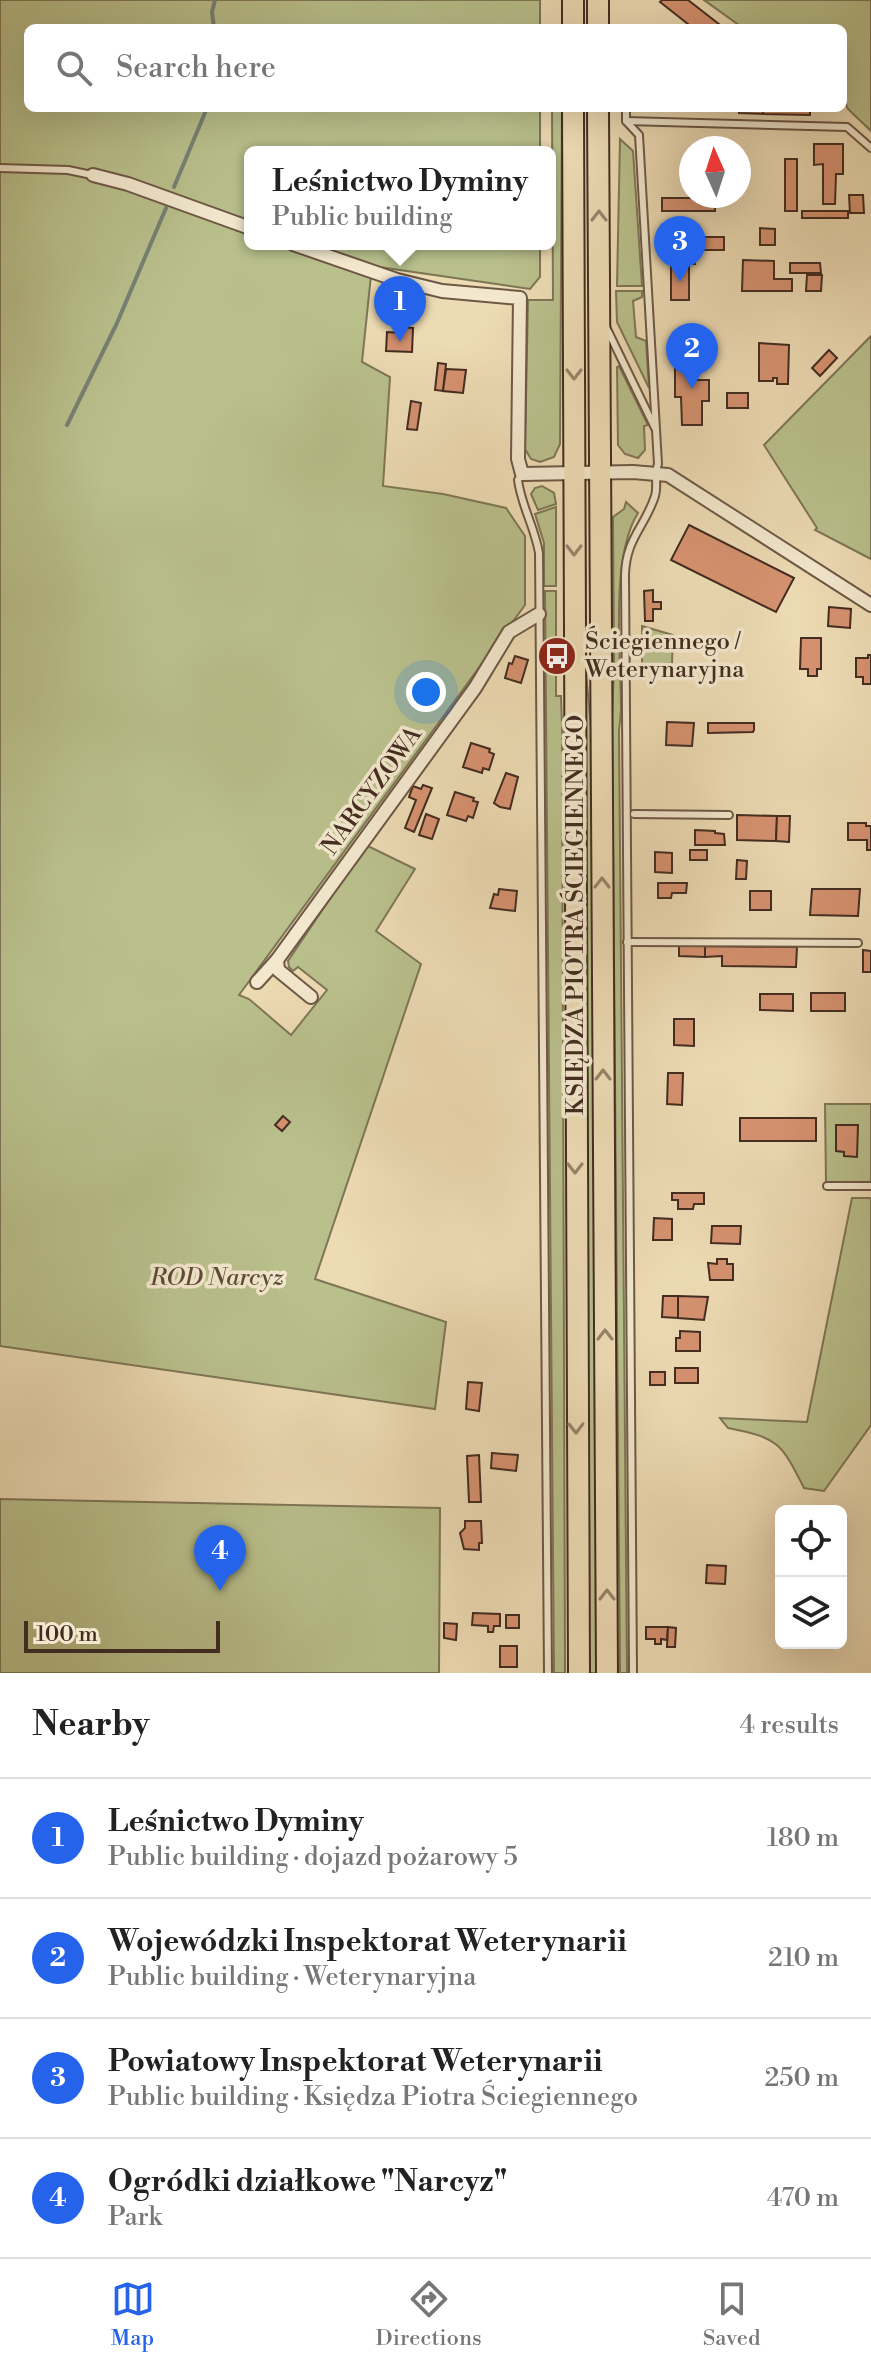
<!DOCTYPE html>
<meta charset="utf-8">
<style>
:root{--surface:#fff;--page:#f2f2f2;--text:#222;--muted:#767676;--line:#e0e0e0;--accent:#2563eb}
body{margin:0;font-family:"Libre Bodoni",serif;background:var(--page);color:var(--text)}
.controls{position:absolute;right:24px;bottom:24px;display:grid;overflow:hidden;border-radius:12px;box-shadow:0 8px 32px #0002}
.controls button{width:72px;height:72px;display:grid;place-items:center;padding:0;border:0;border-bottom:2px solid var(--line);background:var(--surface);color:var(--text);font:40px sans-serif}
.compass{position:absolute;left:679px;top:136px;width:72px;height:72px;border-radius:50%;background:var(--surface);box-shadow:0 8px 32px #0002;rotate:357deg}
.scale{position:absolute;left:24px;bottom:20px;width:196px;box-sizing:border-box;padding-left:8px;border:4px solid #432c20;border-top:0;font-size:22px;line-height:28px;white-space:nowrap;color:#432c20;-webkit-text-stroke:6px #f3e8ce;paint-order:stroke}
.you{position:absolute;left:426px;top:692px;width:28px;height:28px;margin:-20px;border:6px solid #fff;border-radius:50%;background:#1a73e8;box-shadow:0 0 0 12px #1a73e833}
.badge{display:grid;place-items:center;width:52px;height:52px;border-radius:50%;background:var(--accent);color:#fff;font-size:26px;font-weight:700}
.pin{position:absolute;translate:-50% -66px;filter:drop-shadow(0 2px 4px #0008)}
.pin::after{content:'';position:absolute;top:42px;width:28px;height:24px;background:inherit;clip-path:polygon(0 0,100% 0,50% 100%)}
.popup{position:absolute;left:244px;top:146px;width:312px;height:104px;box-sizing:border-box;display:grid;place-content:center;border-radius:12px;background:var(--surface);filter:drop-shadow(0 2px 6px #0005);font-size:26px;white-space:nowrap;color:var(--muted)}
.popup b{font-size:30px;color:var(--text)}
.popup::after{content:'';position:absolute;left:50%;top:100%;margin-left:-16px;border:16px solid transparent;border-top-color:var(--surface)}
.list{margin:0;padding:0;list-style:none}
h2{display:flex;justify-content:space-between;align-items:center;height:104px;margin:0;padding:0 32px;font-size:34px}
h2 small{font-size:26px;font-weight:400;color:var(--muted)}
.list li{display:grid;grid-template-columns:52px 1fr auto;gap:24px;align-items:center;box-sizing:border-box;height:120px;padding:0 32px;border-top:2px solid var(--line)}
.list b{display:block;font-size:30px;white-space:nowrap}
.list p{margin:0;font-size:26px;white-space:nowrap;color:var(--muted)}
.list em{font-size:26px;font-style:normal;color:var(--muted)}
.icon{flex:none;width:44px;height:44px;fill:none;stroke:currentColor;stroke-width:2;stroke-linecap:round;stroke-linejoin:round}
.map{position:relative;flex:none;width:871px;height:1673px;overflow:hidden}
.search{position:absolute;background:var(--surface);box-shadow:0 8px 32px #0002;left:24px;right:24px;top:24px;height:88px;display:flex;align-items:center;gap:20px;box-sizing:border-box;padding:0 28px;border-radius:12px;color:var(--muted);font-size:30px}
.sheet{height:584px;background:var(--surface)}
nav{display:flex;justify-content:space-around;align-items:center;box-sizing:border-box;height:112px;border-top:2px solid var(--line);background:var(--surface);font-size:22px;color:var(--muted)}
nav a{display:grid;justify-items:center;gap:4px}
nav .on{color:var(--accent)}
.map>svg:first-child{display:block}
.green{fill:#b9c08c;stroke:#7e7656;stroke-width:2}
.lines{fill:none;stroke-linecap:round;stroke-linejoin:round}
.stream{stroke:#778274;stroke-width:4}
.building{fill:#d69270;stroke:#432c20;stroke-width:2}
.lane-casing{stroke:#6e5845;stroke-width:10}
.street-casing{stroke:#6e5845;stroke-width:16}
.primary-casing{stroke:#432c20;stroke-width:24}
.lane{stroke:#f3e8ce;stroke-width:6}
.street{stroke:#f3e8ce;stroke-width:12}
.primary{stroke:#eddbb4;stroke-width:20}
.oneway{stroke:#98846a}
.labels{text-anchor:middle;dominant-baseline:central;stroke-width:7;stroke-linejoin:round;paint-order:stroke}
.poi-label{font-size:24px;fill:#432c20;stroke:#f3e8ce;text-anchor:start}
.street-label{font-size:24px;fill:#432c20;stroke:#f3e8ce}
.park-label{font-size:24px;font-style:italic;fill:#5b4a36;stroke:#f3e8ce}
</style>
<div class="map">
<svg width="871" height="1673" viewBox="0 0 871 1673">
<rect width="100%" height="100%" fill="#eddbb4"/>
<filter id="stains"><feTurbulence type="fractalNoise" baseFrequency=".0025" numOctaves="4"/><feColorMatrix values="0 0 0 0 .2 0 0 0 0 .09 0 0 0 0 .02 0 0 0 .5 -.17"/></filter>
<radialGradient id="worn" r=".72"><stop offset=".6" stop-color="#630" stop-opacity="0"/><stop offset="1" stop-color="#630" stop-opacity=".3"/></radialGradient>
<g class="green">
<path d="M0,0H540V28H28V108H540V152H250V244H540V277L530,289L372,266L362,362L390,377L383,486L443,494L506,508L525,536V605L239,995L249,999L291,1035L327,990L298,967L293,971L289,967L288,961L366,845L415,869L376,931L421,964L315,1279L446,1322L435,1409L0,1346Z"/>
<path d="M704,0H871V131L848,109L843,98V28H743Z"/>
<path d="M552,108H562L560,444L554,457L540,462L531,459L525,449L528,300H553Z"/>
<path d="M620,139L633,151L642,286H617Z"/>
<path d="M616,291H642V297L633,301L636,337L646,341L649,388L617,322Z"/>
<path d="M871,336V559L815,530L817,528L764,445Z"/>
<path d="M619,366L648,425L644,426L645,450L638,458L625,454L618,445L617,367Z"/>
<path d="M542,486L554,493L556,504L538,510L531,494L535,488Z"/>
<path d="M626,502L638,513C610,557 621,656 621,710L619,731L627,1673H620L612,722L614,666L613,517L624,509Z"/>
<path d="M556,507V586H544V543L535,514Z"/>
<path d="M585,513L586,672L592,738L600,1673H587L583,514Z"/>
<path d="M545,591H556V696H561L562,726L565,1673H554Z"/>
<path d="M642,626L673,635L672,663L642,664Z"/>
<path d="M825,1104H871V1182L826,1183Z"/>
<path d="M852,1198H871V1425L824,1491L804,1488C781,1443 779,1438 728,1428L720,1418L807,1422Z"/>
<path d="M0,1499L440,1508L439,1673H0Z"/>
</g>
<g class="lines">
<g class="stream">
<path d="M214,28L212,12L215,0"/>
<path d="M174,187L207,108"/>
<path d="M67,425L117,323L166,208"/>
</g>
</g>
<g class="building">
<path d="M662,0H688L724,28H693L660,2Z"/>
<path d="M739,108H763V114L739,113Z"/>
<path d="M763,108H810V115L763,114Z"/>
<path d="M814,144H843V174H836L835,204H823V164L814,165Z"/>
<rect x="785" y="159" width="12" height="52"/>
<path d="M849,195H863L864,213H850Z"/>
<rect x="662" y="198" width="53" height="13"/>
<rect x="802" y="211" width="46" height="7"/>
<path d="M760,228L775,229V245H760Z"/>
<path d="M676,237H724V250H699V255H695V264H679Z"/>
<path d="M743,260L774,261V279H792V291H742Z"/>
<path d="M790,263H820L821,273H790Z"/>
<rect x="671" y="264" width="18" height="36"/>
<path d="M807,275H822L821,291H806Z"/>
<path d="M402,327L413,328L412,352L386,351L387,332L402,333Z"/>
<path d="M676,334H697V341H673Z"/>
<path d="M675,341H697V380H709V401H702V425H682L681,397H675Z"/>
<path d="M759,343L789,345L788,384H777V378H773V381H759Z"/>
<path d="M829,350L837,358L820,376L812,368Z"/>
<path d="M438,363L446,364L443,391L435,390Z"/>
<path d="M446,369L466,370L463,393L443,391Z"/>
<rect x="727" y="393" width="21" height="15"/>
<path d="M411,401L421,403L417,430L407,429Z"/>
<path d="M689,525L794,578L776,612L671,560Z"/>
<path d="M653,590V602H661V609H653V621H645L644,591Z"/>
<path d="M829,607L851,609L850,628L828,626Z"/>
<path d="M801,638H821V669H817V676H808V669H800Z"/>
<path d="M868,655H871V684H863V677H856V658H868Z"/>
<path d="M515,656L528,660L521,683L505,678L509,663L512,664Z"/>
<path d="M667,722L694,723L692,746L666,745Z"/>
<path d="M708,723H754V730L753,732L708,733Z"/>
<path d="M471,743L490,749L489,752L494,754L489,770L483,768L482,773L463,767Z"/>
<path d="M506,773L518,777L510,809L500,807L494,803Z"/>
<path d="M423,785L432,788L414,832L405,828L416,800L409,797L413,786L421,789Z"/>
<path d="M455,792L474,798L473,801L478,802L473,818L468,816L466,821L447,815Z"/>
<path d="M426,814L439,819L432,839L419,835Z"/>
<path d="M737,815L777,816L776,841L737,840Z"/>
<path d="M777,816H790L789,842L776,841Z"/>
<path d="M848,823H866V826H871V850H867V840H848Z"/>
<path d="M695,830L715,831V833L724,834L725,845H695Z"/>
<rect x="690" y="850" width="17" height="10"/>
<path d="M655,852L672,853V873L655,872Z"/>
<path d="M737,860L747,861L746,879H736Z"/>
<path d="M658,883H687L686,893H672L671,898H658Z"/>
<path d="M499,889L517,891L515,911L490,908L494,894L498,895Z"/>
<path d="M812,889H860L858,916L810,915Z"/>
<rect x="750" y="891" width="21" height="19"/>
<path d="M679,946H705V957L679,956Z"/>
<path d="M705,946L797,947L796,967L722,966V956L705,957Z"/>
<path d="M863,950L871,951V972H863Z"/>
<rect x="811" y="993" width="34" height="18"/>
<path d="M760,994H793V1011L760,1010Z"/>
<path d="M674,1019H694V1046L674,1045Z"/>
<path d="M668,1073H683L682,1105L667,1104Z"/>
<path d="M283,1116L290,1122L282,1131L275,1125Z"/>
<rect x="740" y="1118" width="76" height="23"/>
<path d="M836,1125H858L857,1157L844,1156V1152L836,1151Z"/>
<path d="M672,1193H704V1204H694L693,1209H678V1200H672Z"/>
<path d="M654,1218L672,1219V1240H653Z"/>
<path d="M712,1226H741L740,1244L711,1243Z"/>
<path d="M717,1259H727V1264H733V1280H710L708,1263L717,1264Z"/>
<path d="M663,1296H678V1318L662,1317Z"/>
<path d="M678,1296L708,1297L704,1320L678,1318Z"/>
<path d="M680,1331L700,1332V1351H676V1338H680Z"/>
<rect x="675" y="1368" width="23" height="15"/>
<rect x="650" y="1372" width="15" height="13"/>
<path d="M468,1382L482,1383L479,1411L466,1409Z"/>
<path d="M492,1453L518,1455L516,1471L491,1468Z"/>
<path d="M479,1455L481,1502H469L467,1456Z"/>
<path d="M465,1521H481L482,1543H479V1550L464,1549L460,1533L465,1528Z"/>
<path d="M707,1565L726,1566L725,1584L706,1583Z"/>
<path d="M473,1613L500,1614V1626H494L493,1632H488V1626L472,1625Z"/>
<rect x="506" y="1615" width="13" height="13"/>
<path d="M444,1623L457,1624L456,1640L444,1638Z"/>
<path d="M646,1627H668L667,1640L661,1639V1644H655V1639H646Z"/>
<path d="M668,1627L676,1628L675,1647H667Z"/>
<rect x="500" y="1646" width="17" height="21"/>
</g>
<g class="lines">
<g class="lane-casing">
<g id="lane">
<path d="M626,108V121L639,135L658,464C654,475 658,485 655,496C645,527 626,538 625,575L633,1673"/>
<path d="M626,121L847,127L871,148"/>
<path d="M0,168L68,170L92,175"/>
<path d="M606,327L655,428"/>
<path d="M522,474L518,480C521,505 535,528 539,553L548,1673"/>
<path d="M634,814L729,815"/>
<path d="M627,942L858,943"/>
<path d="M827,1186H871"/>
</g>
</g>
<g class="street-casing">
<g id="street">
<path d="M93,175L128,184L250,228"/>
<path d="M293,244L397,280L442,291L520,298L518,459L522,474L633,472L668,475L871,605"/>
<path d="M257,982L277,960"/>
<path d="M311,997L278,970L277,960L475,688L509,632L539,614"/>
</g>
</g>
<g class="primary-casing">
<g id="primary">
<path d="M573,0V28"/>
<path d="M598,0V28"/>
<path d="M573,108L579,1673"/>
<path d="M598,108L607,1673"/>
</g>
</g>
<use href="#lane" class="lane"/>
<use href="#street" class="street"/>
<use href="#primary" class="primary"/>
</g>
<defs><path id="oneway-chevron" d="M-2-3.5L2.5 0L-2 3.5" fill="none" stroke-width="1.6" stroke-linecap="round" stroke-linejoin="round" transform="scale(2)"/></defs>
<g class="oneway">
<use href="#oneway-chevron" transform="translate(599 216) rotate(-90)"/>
<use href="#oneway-chevron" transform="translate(574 374) rotate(90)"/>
<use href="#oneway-chevron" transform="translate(574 550) rotate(90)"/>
<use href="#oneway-chevron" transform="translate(602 883) rotate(-90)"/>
<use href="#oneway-chevron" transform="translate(603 1075) rotate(-90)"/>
<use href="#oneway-chevron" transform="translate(575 1168) rotate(90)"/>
<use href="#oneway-chevron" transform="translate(605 1335) rotate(-90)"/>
<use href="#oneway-chevron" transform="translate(576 1428) rotate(89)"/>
<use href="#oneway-chevron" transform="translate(607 1595) rotate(-90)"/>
</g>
<defs>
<g id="bus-disc" transform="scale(2)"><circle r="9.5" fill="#8f2418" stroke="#f3e8ce"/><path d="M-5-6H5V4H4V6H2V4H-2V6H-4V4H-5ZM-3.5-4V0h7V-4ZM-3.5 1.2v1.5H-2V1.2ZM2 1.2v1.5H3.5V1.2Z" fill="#fff"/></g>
</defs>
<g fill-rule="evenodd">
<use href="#bus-disc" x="557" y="656"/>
</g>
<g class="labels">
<g class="poi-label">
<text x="585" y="642">Ściegiennego /<tspan x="585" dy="28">Weterynaryjna</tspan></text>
</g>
<g class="street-label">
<text transform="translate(372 791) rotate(-54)">NARCYZOWA</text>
<text transform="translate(576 915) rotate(-90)">KSIĘDZA PIOTRA ŚCIEGIENNEGO</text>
</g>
<g class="park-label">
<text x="217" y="1278">ROD Narcyz</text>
</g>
</g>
<rect width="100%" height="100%" filter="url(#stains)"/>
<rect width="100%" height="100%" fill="url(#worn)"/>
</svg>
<div class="controls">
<button><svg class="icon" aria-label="locate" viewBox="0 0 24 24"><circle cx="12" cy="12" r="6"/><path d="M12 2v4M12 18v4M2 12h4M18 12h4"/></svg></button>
<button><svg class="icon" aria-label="layers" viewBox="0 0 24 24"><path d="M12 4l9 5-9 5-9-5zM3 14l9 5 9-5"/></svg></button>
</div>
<svg class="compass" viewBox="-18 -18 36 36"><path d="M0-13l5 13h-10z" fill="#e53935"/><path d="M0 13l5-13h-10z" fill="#767676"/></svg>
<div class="scale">100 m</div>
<div class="you"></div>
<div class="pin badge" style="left:400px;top:342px">1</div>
<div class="popup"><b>Leśnictwo Dyminy</b>Public building</div>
<div class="pin badge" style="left:692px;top:389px">2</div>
<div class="pin badge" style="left:680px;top:282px">3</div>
<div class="pin badge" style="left:220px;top:1591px">4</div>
<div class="search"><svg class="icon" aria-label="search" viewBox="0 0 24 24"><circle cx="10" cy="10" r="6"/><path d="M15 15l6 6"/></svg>Search here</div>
</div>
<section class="sheet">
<h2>Nearby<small>4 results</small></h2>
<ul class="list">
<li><span class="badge">1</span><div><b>Leśnictwo Dyminy</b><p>Public building · dojazd pożarowy 5</p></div><em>180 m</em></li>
<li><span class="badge">2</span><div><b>Wojewódzki Inspektorat Weterynarii</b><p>Public building · Weterynaryjna</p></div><em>210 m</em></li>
<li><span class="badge">3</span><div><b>Powiatowy Inspektorat Weterynarii</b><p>Public building · Księdza Piotra Ściegiennego</p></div><em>250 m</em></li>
<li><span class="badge">4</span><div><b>Ogródki działkowe &quot;Narcyz&quot;</b><p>Park</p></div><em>470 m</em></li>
</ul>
</section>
<nav>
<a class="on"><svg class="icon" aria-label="map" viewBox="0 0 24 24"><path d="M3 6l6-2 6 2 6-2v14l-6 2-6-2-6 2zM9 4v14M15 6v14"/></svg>Map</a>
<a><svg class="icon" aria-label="directions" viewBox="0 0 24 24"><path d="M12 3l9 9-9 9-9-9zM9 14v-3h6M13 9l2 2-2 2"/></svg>Directions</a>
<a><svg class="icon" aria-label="saved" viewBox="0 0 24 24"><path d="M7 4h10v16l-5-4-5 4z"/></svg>Saved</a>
</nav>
